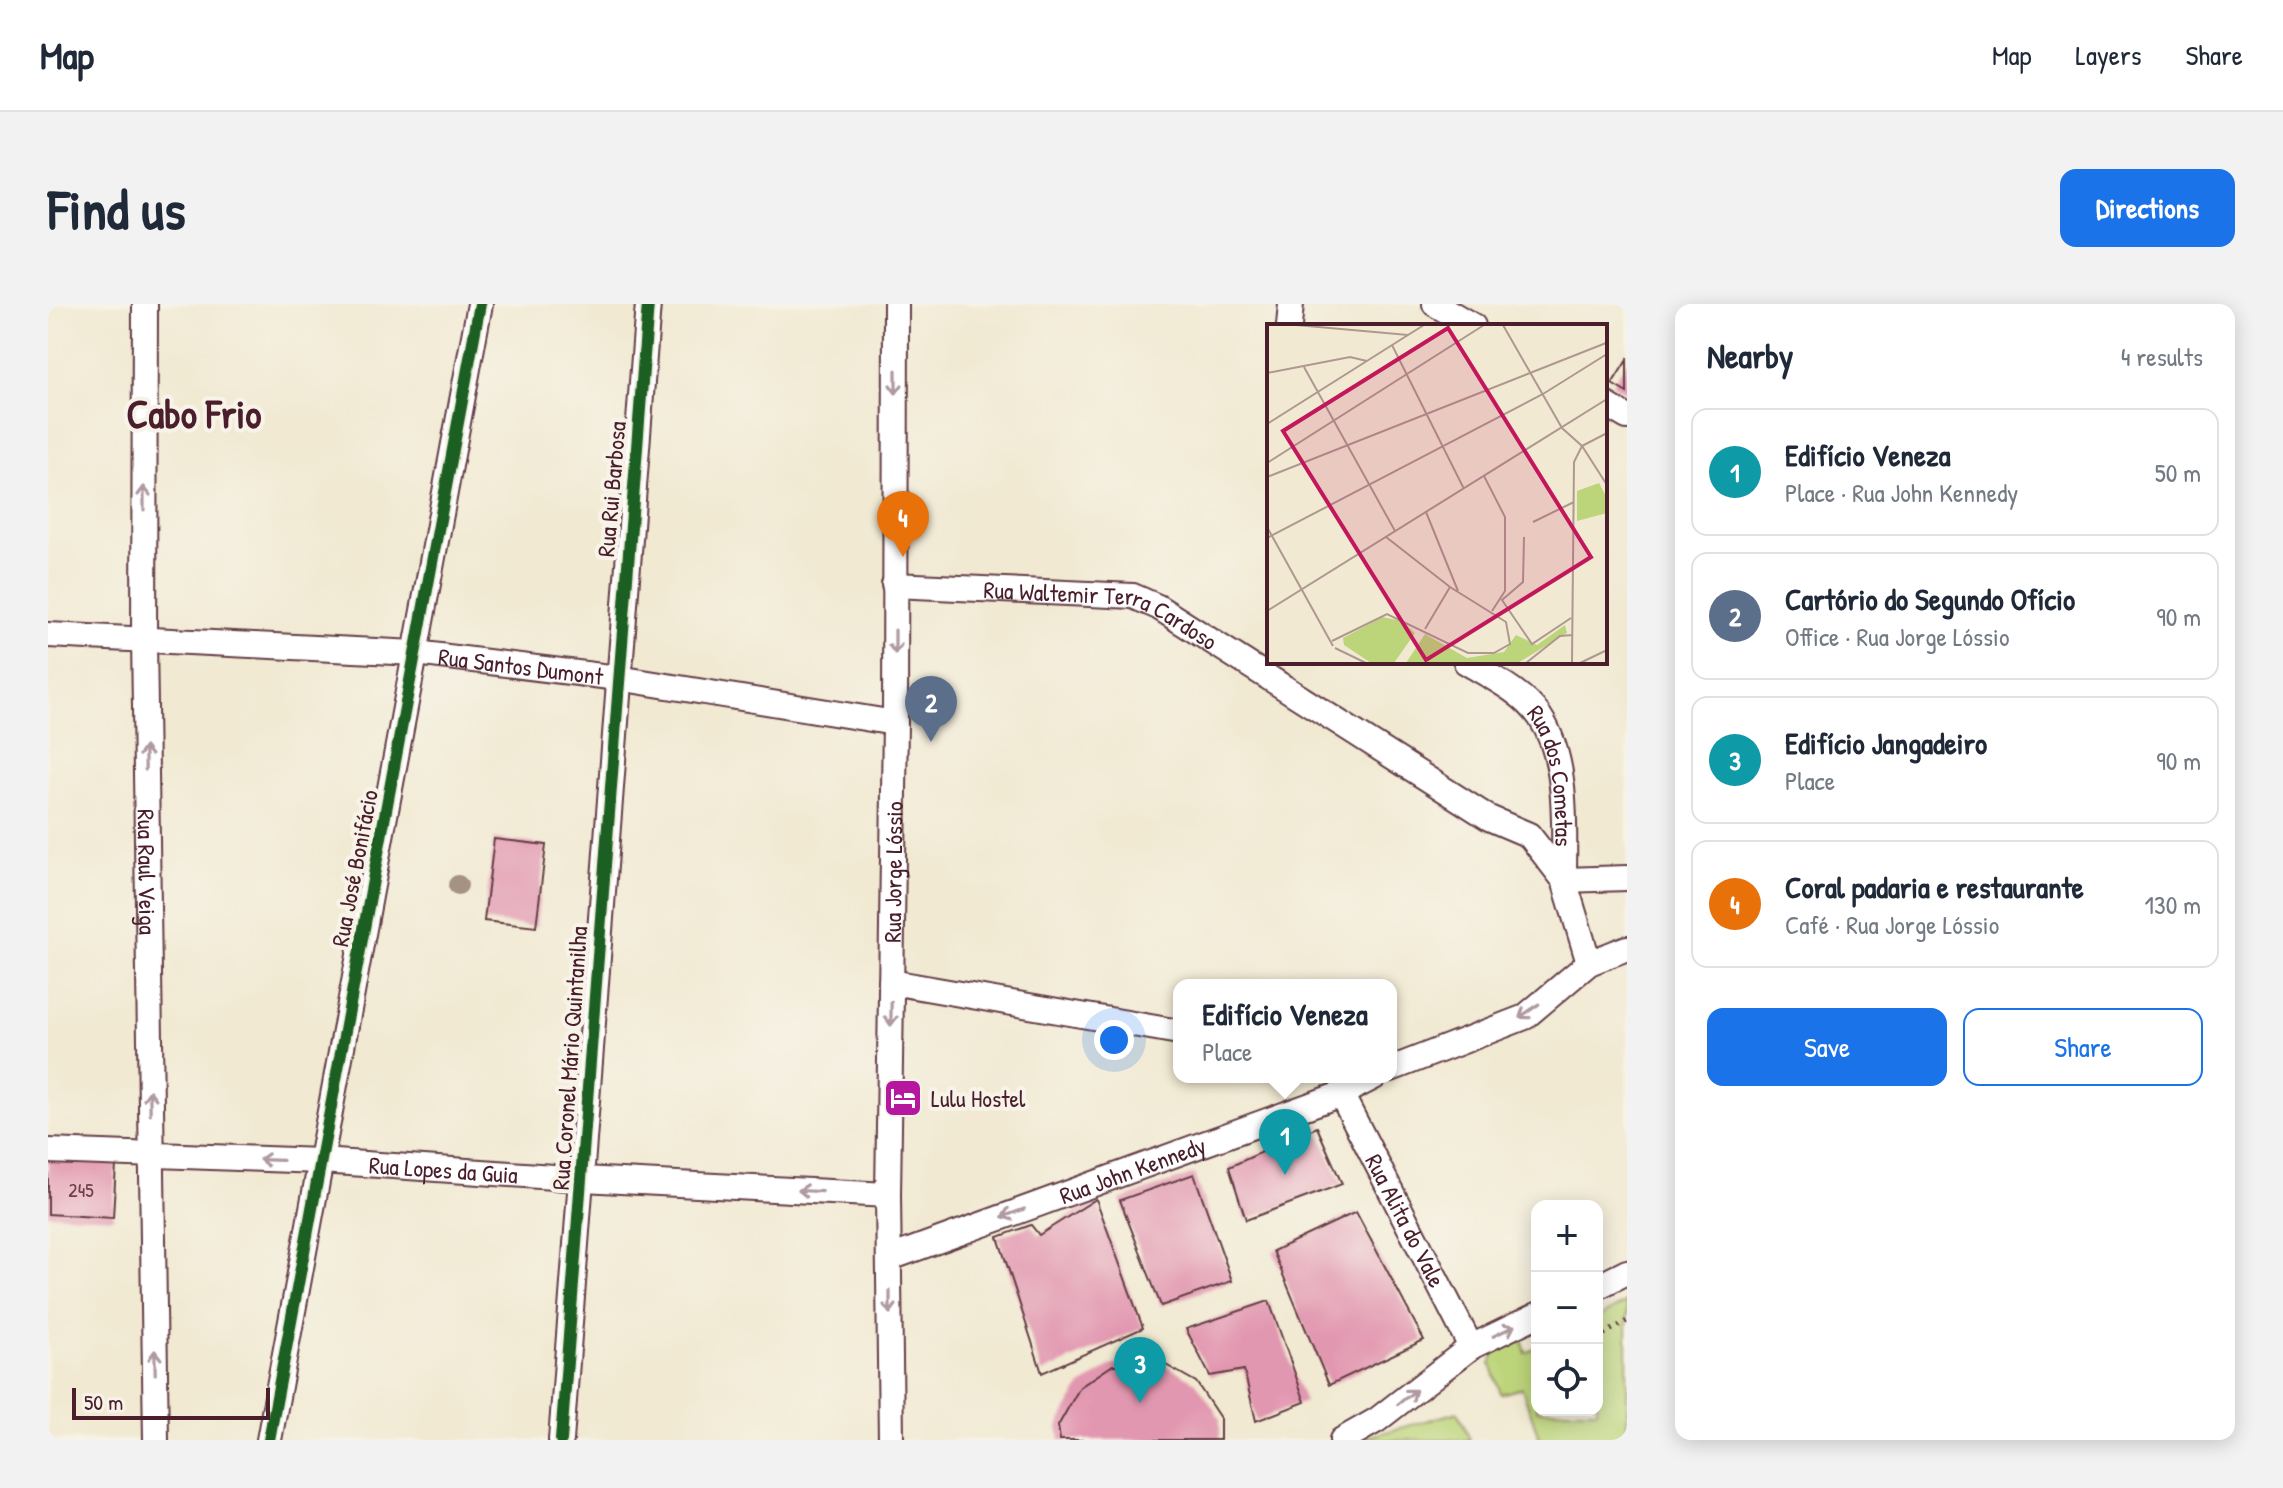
<!DOCTYPE html>
<meta charset="utf-8">
<style>
:root{--surface:#fff;--page:#f2f2f3;--text:#1f2937;--muted:#747a83;--line:#e0e1e3;--accent:#1a73e8}
body{margin:0;font-family:"Patrick Hand",sans-serif;background:var(--page);color:var(--text)}
.controls{position:absolute;right:24px;bottom:24px;display:grid;overflow:hidden;border-radius:16px;box-shadow:0 4px 20px #0003}
.controls button{width:72px;height:72px;display:grid;place-items:center;padding:0;border:0;border-bottom:2px solid var(--line);background:var(--surface);color:var(--text);font:40px sans-serif}
.scale{position:absolute;left:24px;bottom:20px;width:198px;box-sizing:border-box;padding-left:8px;border:4px solid #4a1f2b;border-top:0;font-size:22px;line-height:28px;white-space:nowrap;color:#4a1f2b;-webkit-text-stroke:6px #f7f3e8;paint-order:stroke}
.you{position:absolute;left:1066px;top:736px;width:28px;height:28px;margin:-20px;border:6px solid #fff;border-radius:50%;background:#1a73e8;box-shadow:0 0 0 12px #1a73e833}
.badge{display:grid;place-items:center;width:52px;height:52px;border-radius:50%;background:var(--accent);color:#fff;font-size:26px;font-weight:700}
.pin{position:absolute;translate:-50% -66px;filter:drop-shadow(0 2px 4px #0008)}
.pin::after{content:'';position:absolute;top:42px;width:28px;height:24px;background:inherit;clip-path:polygon(0 0,100% 0,50% 100%)}
.popup{position:absolute;left:1125px;top:675px;width:224px;height:104px;box-sizing:border-box;display:grid;place-content:center;border-radius:16px;background:var(--surface);filter:drop-shadow(0 2px 6px #0005);font-size:26px;white-space:nowrap;color:var(--muted)}
.popup b{font-size:30px;color:var(--text)}
.popup::after{content:'';position:absolute;left:50%;top:100%;margin-left:-16px;border:16px solid transparent;border-top-color:var(--surface)}
.list{margin:0;padding:0;list-style:none}
h2{display:flex;justify-content:space-between;align-items:center;height:104px;margin:0;padding:0 32px;font-size:34px}
h2 small{font-size:26px;font-weight:400;color:var(--muted)}
.list li{display:grid;grid-template-columns:52px 1fr auto;gap:24px;align-items:center;box-sizing:border-box;height:128px;margin:0 16px 16px;padding:0 16px;border:2px solid var(--line);border-radius:16px}
.list b{display:block;font-size:30px;white-space:nowrap}
.list p{margin:0;font-size:26px;white-space:nowrap;color:var(--muted)}
.list em{font-size:26px;font-style:normal;color:var(--muted)}
.actions{display:flex;gap:16px;padding:24px 32px}
.actions a{flex:1;padding:18px 0;border:2px solid var(--accent);border-radius:16px;text-align:center;font-size:28px;color:var(--accent)}
.actions .main{background:var(--accent);color:#fff}
.icon{flex:none;width:44px;height:44px;fill:none;stroke:currentColor;stroke-width:2;stroke-linecap:round;stroke-linejoin:round}
.map{position:relative;flex:none;width:1579px;height:1136px;overflow:hidden;border-radius:16px}
header{display:flex;align-items:center;gap:48px;box-sizing:border-box;height:112px;padding:0 40px;background:var(--surface);border-bottom:2px solid var(--line)}
header strong{font-size:38px}
nav{display:flex;gap:44px;margin-inline-start:auto;font-size:28px}
.intro{display:flex;align-items:center;justify-content:space-between;box-sizing:border-box;height:192px;padding:0 48px}
h1{margin:0;font-size:56px}
.button{padding:20px 36px;border-radius:16px;background:var(--accent);color:#fff;font-size:28px;font-weight:700}
main{display:flex;gap:48px;padding:0 48px}
aside{flex:1;background:var(--surface);border-radius:16px;box-shadow:0 4px 20px #0003}
.map>svg:first-child{display:block}
.green{fill:#bdd57a;stroke:#847a52;stroke-width:2}
.building{fill:#e297b0}
.lines{fill:none;stroke-linecap:round;stroke-linejoin:round}
.minor-casing{stroke:#633d44;stroke-width:28}
.path{stroke:#633d44;stroke-width:5;stroke-dasharray:2 6;stroke-linecap:butt}
.minor{stroke:#fff;stroke-width:24}
.cycleway-casing{stroke:#f7f3e8;stroke-width:17}
.cycleway{stroke:#1b5e20;stroke-width:12}
.tree{fill:#a59381}
.oneway{stroke:#ae9aa0}
.labels{text-anchor:middle;dominant-baseline:central;stroke-width:8;stroke-linejoin:round;paint-order:stroke}
.number-label{font-size:20px;fill:#703d4c}
.street-label{font-size:24px;fill:#4a1f2b;stroke:#f7f3e8}
.poi-label{font-size:24px;fill:#4a1f2b;stroke:#f7f3e8;text-anchor:start}
.town-label{font-size:40px;font-weight:bold;fill:#4a1f2b;stroke:#f7f3e8}
.inset-road{fill:none;stroke:#ae988f;stroke-width:2}
.view{fill:#c2185b;fill-opacity:0.15;stroke:#c2185b;stroke-width:4}
.inset-edge{fill:none;stroke:#4a1f2b;stroke-width:4}
</style>
<header>
<strong>Map</strong>
<nav><a>Map</a><a>Layers</a><a>Share</a></nav>
</header>
<div class="intro"><h1>Find us</h1><a class="button">Directions</a></div>
<main>
<div class="map">
<svg width="1579" height="1136" viewBox="0 0 1579 1136">
<rect width="100%" height="100%" fill="#f7f3e8"/>
<filter id="ink" filterUnits="userSpaceOnUse"><feTurbulence type="fractalNoise" baseFrequency=".0125" numOctaves="2"/><feDisplacementMap in="SourceGraphic" scale="16" xChannelSelector="R" yChannelSelector="G"/><feConvolveMatrix kernelMatrix="1 2 1 2 8 2 1 2 1" color-interpolation-filters="sRGB"/></filter>
<filter id="wash" filterUnits="userSpaceOnUse"><feTurbulence type="fractalNoise" baseFrequency=".006" numOctaves="4" result="noise"/><feDisplacementMap in="SourceGraphic" scale="32" xChannelSelector="R" yChannelSelector="G"/><feGaussianBlur stdDeviation="1.8" result="paint"/><feColorMatrix in="noise" values="0 0 0 0 0 0 0 0 0 0 0 0 0 0 0 0 0 1.4 0 .05"/><feComposite in="paint" operator="in"/></filter>
<g filter="url(#wash)">
<rect width="100%" height="100%" fill="#f1e9d2"/>
<g class="green">
<path d="M1579,998V1136H1492L1474,1084L1453,1090L1443,1060L1448,1044L1473,1032L1478,1049L1489,1044V1106H1549V1014Z"/>
<path d="M1410,1108L1422,1136H1309Z"/>
</g>
<g id="blocks">
<g class="building">
<path d="M1579,56V89L1564,80Z"/>
<path d="M446,535L498,541L488,623L436,617Z"/>
<path d="M1269,823L1294,880L1198,916L1181,863Z"/>
<path d="M0,856L68,860L65,914L0,910Z"/>
<path d="M1146,870L1184,977L1113,1002L1072,896Z"/>
<path d="M1048,895L1095,1024L994,1069L950,933L983,921L991,931Z"/>
<path d="M1308,908L1376,1036L1281,1081L1225,947Z"/>
<path d="M1221,997L1257,1098L1208,1117L1196,1066L1162,1072L1138,1025Z"/>
<path d="M1116,1060L1148,1078L1172,1114V1136H1012L1010,1122L1032,1083L1065,1061Z"/>
</g>
</g>
</g>
<g filter="url(#ink)">
<use href="#blocks" fill-opacity="0" stroke="#633d44" stroke-width="2"/>
<g class="lines">
<g class="minor-casing">
<g id="minor">
<path id="s1" d="M97,0L96,336L108,1136"/>
<path d="M1387,0L1425,22"/>
<path d="M1241,22L1243,0"/>
<path d="M1557,100L1579,113"/>
<path id="s2" d="M846,281L1085,292L1110,303L1441,514L1481,531L1516,576L1541,659"/>
<path id="s3" d="M0,331L368,349L570,374L847,419"/>
<path id="s4" d="M1418,358C1443,373 1475,388 1492,413C1521,457 1516,525 1516,576L1579,574"/>
<path d="M843,678L1131,728"/>
<path d="M1343,765L1477,713L1541,659L1579,644"/>
<path id="s5" d="M1293,790L1423,1043"/>
<path id="s6" d="M0,847L273,857L535,875L840,891"/>
<path id="s7" d="M842,954L1293,790L1326,773"/>
<path d="M1549,983L1579,968"/>
<path d="M221,1136L432,0"/>
<path d="M513,1136L600,0"/>
<path id="s8" d="M843,1136L840,891L847,419L848,0"/>
<path d="M1294,1136L1329,1116L1423,1043L1489,1011"/>
</g>
</g>
<g class="path">
<path d="M1549,1034L1579,1017"/>
<path d="M1489,1066L1485,1068L1489,1077"/>
</g>
<use href="#minor" class="minor"/>
<g class="cycleway-casing">
<g id="cycleway">
<path d="M221,1136L432,0"/>
<path d="M513,1136L600,0"/>
</g>
</g>
<use href="#cycleway" class="cycleway"/>
</g>
<circle class="tree" cx="410" cy="581" r="10"/>
<defs><path id="oneway-shaft" d="M-6 0H5M1.5-3L5.5 0L1.5 3" fill="none" stroke-width="1.6" stroke-linecap="round" stroke-linejoin="round" transform="scale(2)"/></defs>
<g class="oneway">
<use href="#oneway-shaft" transform="translate(848 78) rotate(90)"/>
<use href="#oneway-shaft" transform="translate(96 194) rotate(-90)"/>
<use href="#oneway-shaft" transform="translate(847 338) rotate(90)"/>
<use href="#oneway-shaft" transform="translate(97 454) rotate(-91)"/>
<use href="#oneway-shaft" transform="translate(1481 707) rotate(145)"/>
<use href="#oneway-shaft" transform="translate(843 710) rotate(91)"/>
<use href="#oneway-shaft" transform="translate(102 798) rotate(-91)"/>
<use href="#oneway-shaft" transform="translate(223 856) rotate(-178)"/>
<use href="#oneway-shaft" transform="translate(762 887) rotate(-177)"/>
<use href="#oneway-shaft" transform="translate(965 909) rotate(160)"/>
<use href="#oneway-shaft" transform="translate(842 998) rotate(90)"/>
<use href="#oneway-shaft" transform="translate(1456 1027) rotate(-26)"/>
<use href="#oneway-shaft" transform="translate(107 1058) rotate(-91)"/>
<use href="#oneway-shaft" transform="translate(1359 1093) rotate(-38)"/>
</g>
</g>
<defs>
<g id="hotel-square" transform="scale(2)"><rect x="-9" y="-9" width="18" height="18" rx="4" fill="#b5179e" stroke="#f7f3e8"/><path d="M-6-4.5h1.5V1H6V5H4.5V3h-9V5H-6ZM-4 0a1.8 1.8 0 1 1 3.6 0ZM.5 0V-2.5h3Q6-2.5 6 0Z" fill="#fff"/></g>
</defs>
<g fill-rule="evenodd">
<use href="#hotel-square" x="855" y="794"/>
</g>
<g class="labels">
<g class="number-label">
<text x="33" y="885">245</text>
</g>
<g class="street-label">
<text transform="translate(563 185) rotate(-85)">Rua Rui Barbosa</text>
<text stroke="none"><textPath href="#s2" startOffset="212">Rua Waltemir Terra Cardoso</textPath></text>
<text stroke="none"><textPath href="#s3" startOffset="474">Rua Santos Dumont</textPath></text>
<text stroke="none"><textPath href="#s4" startOffset="154">Rua dos Cometas</textPath></text>
<text transform="translate(306 564) rotate(-79)">Rua José Bonifácio</text>
<text stroke="none"><textPath href="#s1" startOffset="568">Rua Raul Veiga</textPath></text>
<text stroke="none"><textPath href="#s8" startOffset="568">Rua Jorge Lóssio</textPath></text>
<text transform="translate(521 754) rotate(-86)">Rua Coronel Mário Quintanilha</text>
<text stroke="none"><textPath href="#s6" startOffset="396">Rua Lopes da Guia</textPath></text>
<text stroke="none"><textPath href="#s7" startOffset="258">Rua John Kennedy</textPath></text>
<text stroke="none"><textPath href="#s5" startOffset="142">Rua Alita do Vale</textPath></text>
</g>
<g class="poi-label">
<text x="883" y="794">Lulu Hostel</text>
</g>
<g class="town-label">
<text x="146" y="109">Cabo Frio</text>
</g>
</g>
<g transform="translate(1219 20)">
<rect width="340" height="340" fill="#f1e9d2"/>
<path d="M332,159L340,174V189L310,197V167ZM115,293L135,297L148,309L127,339H104L77,321L76,314ZM298,301L300,309L251,339H139L158,310L200,334L237,328L249,311L270,321Z" fill="#bdd57a"/>
<path class="inset-road" d="M29,1L141,11L157,1M236,1L295,104L315,122L340,161M125,21L197,165M37,43L128,207M0,49L83,33L100,37M0,100L141,11M315,122L340,109M0,139L217,1M217,152L238,193V267L225,287M0,153L339,19M159,188L191,267M266,198L307,178M0,203L66,322M257,213L256,258L235,276L265,320L304,294M0,214L276,70L340,30M0,287L340,75M158,305L183,263M65,317L120,290L201,329H227L243,320L239,298L183,263L119,213M68,324L99,339M259,339L293,312L305,311M305,339L307,138L315,122M313,339L340,326"/>
<path class="view" d="M181,4L324,233L159,336L16,107Z"/>
<rect width="340" height="340" class="inset-edge"/>
</g>
</svg>
<div class="controls">
<button>+</button>
<button>−</button>
<button><svg class="icon" aria-label="locate" viewBox="0 0 24 24"><circle cx="12" cy="12" r="6"/><path d="M12 2v4M12 18v4M2 12h4M18 12h4"/></svg></button>
</div>
<div class="scale">50 m</div>
<div class="you"></div>
<div class="pin badge" style="left:1237px;top:871px;background:#0f9aa8">1</div>
<div class="popup"><b>Edifício Veneza</b>Place</div>
<div class="pin badge" style="left:883px;top:438px;background:#5c6f8a">2</div>
<div class="pin badge" style="left:1092px;top:1099px;background:#0f9aa8">3</div>
<div class="pin badge" style="left:855px;top:253px;background:#e8710a">4</div>
</div>
<aside>
<h2>Nearby<small>4 results</small></h2>
<ul class="list">
<li><span class="badge" style="background:#0f9aa8">1</span><div><b>Edifício Veneza</b><p>Place · Rua John Kennedy</p></div><em>50 m</em></li>
<li><span class="badge" style="background:#5c6f8a">2</span><div><b>Cartório do Segundo Ofício</b><p>Office · Rua Jorge Lóssio</p></div><em>90 m</em></li>
<li><span class="badge" style="background:#0f9aa8">3</span><div><b>Edifício Jangadeiro</b><p>Place</p></div><em>90 m</em></li>
<li><span class="badge" style="background:#e8710a">4</span><div><b>Coral padaria e restaurante</b><p>Café · Rua Jorge Lóssio</p></div><em>130 m</em></li>
</ul>
<div class="actions"><a class="main">Save</a><a>Share</a></div>
</aside>
</main>
